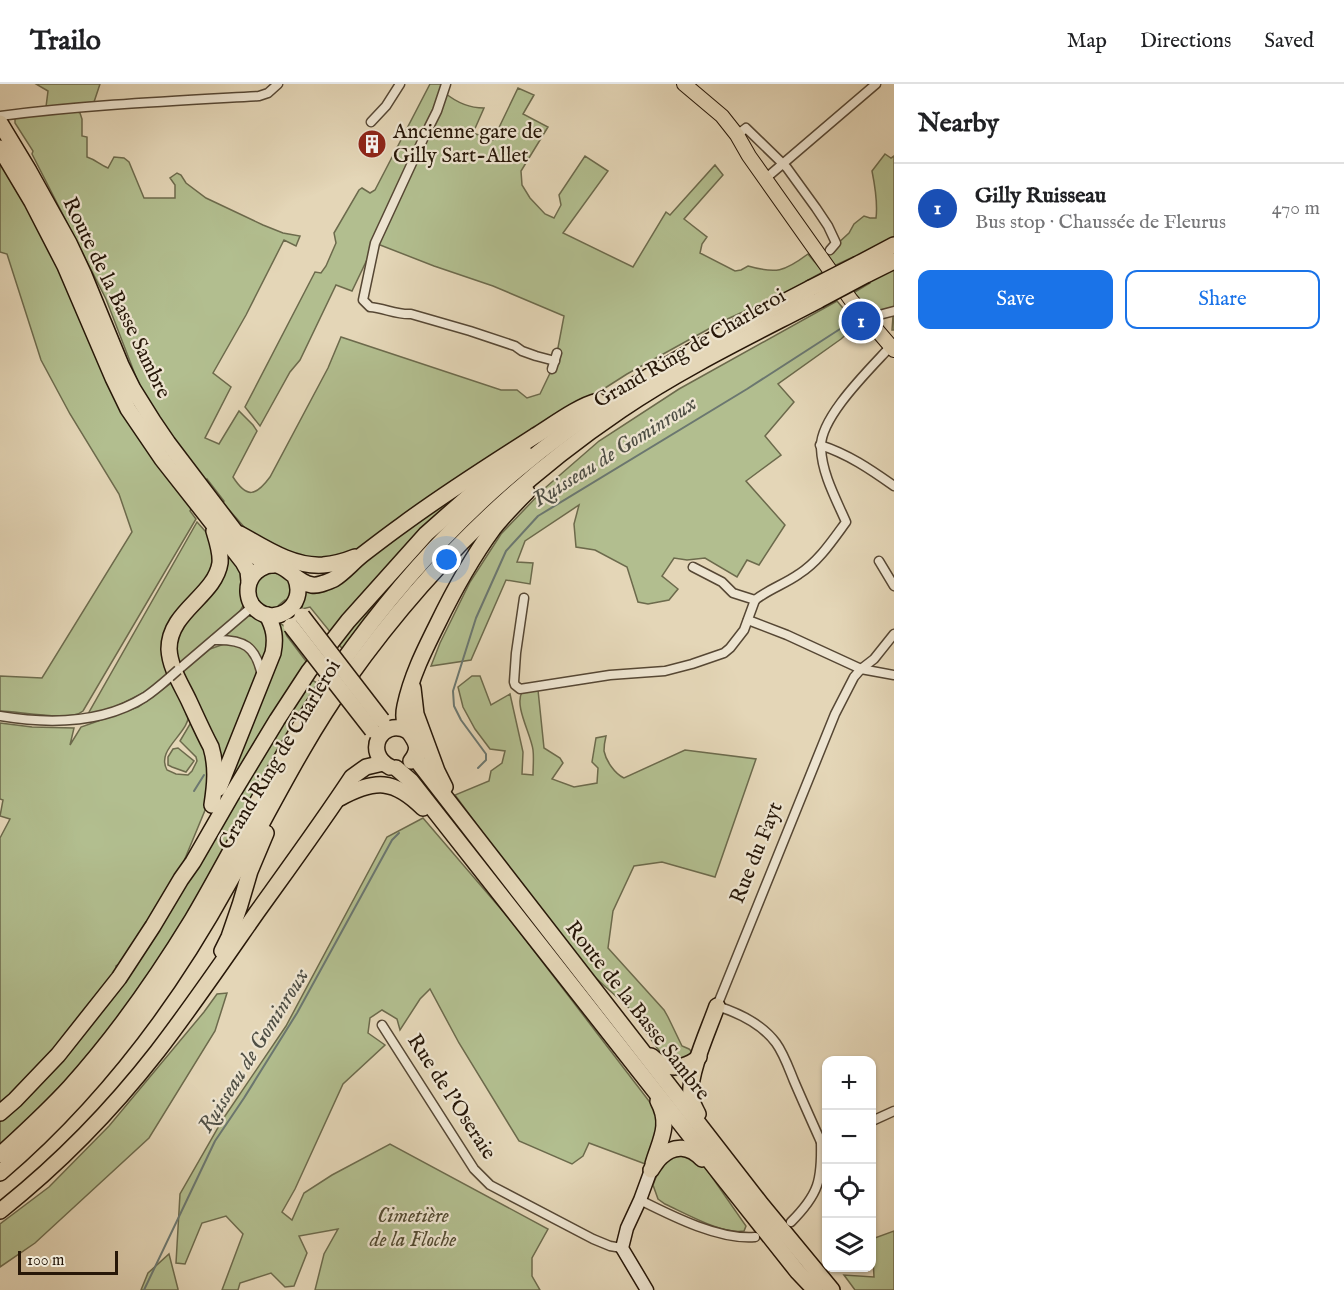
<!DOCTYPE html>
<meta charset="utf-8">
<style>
:root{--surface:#fff;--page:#f6f6f6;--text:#202124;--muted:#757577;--line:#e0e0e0;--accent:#1a73e8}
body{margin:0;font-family:"IM FELL English",serif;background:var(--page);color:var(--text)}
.controls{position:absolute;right:18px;bottom:18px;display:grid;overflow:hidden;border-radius:12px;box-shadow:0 2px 4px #0004}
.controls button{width:54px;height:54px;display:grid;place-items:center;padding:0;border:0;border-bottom:2px solid var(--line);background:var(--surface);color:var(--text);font:30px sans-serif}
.scale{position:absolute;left:18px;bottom:15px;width:100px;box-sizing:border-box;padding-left:6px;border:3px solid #271708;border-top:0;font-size:16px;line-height:21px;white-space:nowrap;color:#271708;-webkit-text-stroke:4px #ede4d0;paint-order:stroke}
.you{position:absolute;left:447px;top:476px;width:21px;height:21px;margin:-15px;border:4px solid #fff;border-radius:50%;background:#1a73e8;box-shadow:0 0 0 9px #1a73e833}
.badge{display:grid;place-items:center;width:39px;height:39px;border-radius:50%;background:var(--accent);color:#fff;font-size:20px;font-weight:700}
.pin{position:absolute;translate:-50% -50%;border:3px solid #fff;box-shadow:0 2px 6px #0006}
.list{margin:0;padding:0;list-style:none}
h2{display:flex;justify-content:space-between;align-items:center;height:78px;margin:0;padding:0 24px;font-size:26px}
h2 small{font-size:20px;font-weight:400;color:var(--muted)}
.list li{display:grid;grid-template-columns:39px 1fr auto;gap:18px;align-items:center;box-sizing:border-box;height:90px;padding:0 24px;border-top:2px solid var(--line)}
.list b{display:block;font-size:22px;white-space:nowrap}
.list p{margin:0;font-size:20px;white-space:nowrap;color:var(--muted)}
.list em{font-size:20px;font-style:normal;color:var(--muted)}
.actions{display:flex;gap:12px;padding:18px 24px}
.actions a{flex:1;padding:14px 0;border:2px solid var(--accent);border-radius:12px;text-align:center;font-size:21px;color:var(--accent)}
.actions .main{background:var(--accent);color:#fff}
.icon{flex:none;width:33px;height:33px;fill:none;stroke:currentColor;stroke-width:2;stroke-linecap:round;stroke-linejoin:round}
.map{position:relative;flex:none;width:894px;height:1206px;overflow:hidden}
header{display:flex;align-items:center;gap:36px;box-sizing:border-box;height:84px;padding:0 30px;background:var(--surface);border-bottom:2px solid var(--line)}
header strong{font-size:28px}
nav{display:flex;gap:33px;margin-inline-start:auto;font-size:21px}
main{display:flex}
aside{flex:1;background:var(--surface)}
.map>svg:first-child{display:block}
.green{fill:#b2be8f;stroke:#6c6a4c;stroke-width:1.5}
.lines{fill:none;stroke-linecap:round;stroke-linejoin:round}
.stream{stroke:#6b7770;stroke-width:2}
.street-casing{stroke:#564734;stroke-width:11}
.secondary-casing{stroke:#271708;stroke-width:15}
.primary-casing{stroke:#271708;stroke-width:16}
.highway-casing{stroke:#271708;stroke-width:18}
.street{stroke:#ede4d0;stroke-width:8}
.secondary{stroke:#ede4d0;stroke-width:12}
.primary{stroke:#e4d6b7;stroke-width:14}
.highway{stroke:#e4d6b7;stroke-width:15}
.street-bridge-casing{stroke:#564734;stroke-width:11;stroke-linecap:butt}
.highway-bridge-casing{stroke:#271708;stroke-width:18;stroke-linecap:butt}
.street-bridge{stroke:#ede4d0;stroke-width:8}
.highway-bridge{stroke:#e4d6b7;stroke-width:15}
.labels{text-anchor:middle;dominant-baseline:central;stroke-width:4.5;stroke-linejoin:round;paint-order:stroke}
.poi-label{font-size:21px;fill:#271708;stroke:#ede4d0;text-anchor:start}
.street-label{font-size:21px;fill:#271708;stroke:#ede4d0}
.park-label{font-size:21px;font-style:italic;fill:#514930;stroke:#ede4d0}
.water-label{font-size:22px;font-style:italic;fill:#4f4f45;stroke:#ede4d0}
</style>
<header>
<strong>Trailo</strong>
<nav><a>Map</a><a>Directions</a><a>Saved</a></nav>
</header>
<main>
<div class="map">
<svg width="894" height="1206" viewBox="0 0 894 1206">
<rect width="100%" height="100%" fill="#e4d6b7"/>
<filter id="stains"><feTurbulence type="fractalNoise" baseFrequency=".00333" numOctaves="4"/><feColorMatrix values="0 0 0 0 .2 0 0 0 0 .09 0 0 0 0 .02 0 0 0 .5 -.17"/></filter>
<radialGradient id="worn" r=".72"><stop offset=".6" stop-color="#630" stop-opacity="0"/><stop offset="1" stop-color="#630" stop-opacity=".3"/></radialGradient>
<g class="green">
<path d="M36,0H100L94,18L46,23L48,7Z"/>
<path d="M430,0H448L445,9C456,18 470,24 484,24L473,49L493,56L518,4L534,11L523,30L548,43L521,87L522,101L530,114L545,130L554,134L561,121L559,111L585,72L608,87L563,149L633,183L666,128L670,131L715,81L723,91L684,135L707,153L702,160L700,169L735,187L741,186L748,182C776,190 784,188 808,170L823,188L806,197L807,199L802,201L723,237L627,290L533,350L352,472L331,477L288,471L245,444L223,419L224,417L207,395L205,398L163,345L141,306L106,215L32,70L33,67L15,39V33L76,27L80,29L82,35V52L87,53V73C96,76 99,80 108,84L114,73L124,74L129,78L144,114H175V101L170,94L177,89L181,91L186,99L206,114L263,141L283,149L300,152L296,162L284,156L246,231L213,289L231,303L205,354L219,360L239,327L253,341L257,347L233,393C247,415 256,412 270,393L328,284L341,253L501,306H517L527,314L540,310L552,285L557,269L564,232L493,202L434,182L375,159L352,207L336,201L300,276L290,288L260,342L245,323L315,188L321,189L326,182L336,159L334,149L359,106L362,104L370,109L375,106Z"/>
<path d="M885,70L891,74L894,72V155L854,175L853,173L832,183L823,173L849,149L854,140L864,132L870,134H876C878,118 875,102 872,87Z"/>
<path d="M0,72L193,421L190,427L196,435L83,627C71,638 18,627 0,627V592L42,594L132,448L119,410L70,330L41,276L7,170L0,168Z"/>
<path d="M894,184V246H892L893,232L891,225L871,228L853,209L870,199L869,197Z"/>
<path d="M837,217L857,241L841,255L778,300L794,318L765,352L781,371L746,397L785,441L759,481L747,476L737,493L705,474L687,476L674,474L662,492L678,505L669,516L648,520L638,518L627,483L595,466L576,463L574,440L579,421L525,457L517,478L533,479L530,500L506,496L471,576L431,582L440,559L470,498L501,450L545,404L599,357L679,305Z"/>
<path d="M498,381L331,549L310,523L302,525L303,500L314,503Z"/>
<path d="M496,394L344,567L337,558L448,435Z"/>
<path d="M197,438L206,448L209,444L216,473L212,489L182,528L169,587L167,589V590L147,607L111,625L88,630Z"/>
<path d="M222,463L240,478L243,522L240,527L191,571L175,582L172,555L206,508Z"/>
<path d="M273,486L287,491L292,506L289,516H285L279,521L277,525H265C246,505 251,498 273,486Z"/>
<path d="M247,532L263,533L272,547L263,589L257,571L225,552Z"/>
<path d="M278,538L289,545L286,550L287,552L309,581L214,726Z"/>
<path d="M227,559C249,562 254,572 258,592L220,689L179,591L210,565Z"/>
<path d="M472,592H480L491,621L510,610L523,668L522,690L533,691C533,683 534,674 533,666C531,650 514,622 522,608L538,606L544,664L560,674L563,679L552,695L574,703L597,699L598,684L592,678L596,654L606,652C605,656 604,663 604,667C606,677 615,690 624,694L685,666L756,675L715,793L662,778L634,782L613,827L608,864L664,926L668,933L682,962L689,965L691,967L690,971L683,977L665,975L628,923L588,887L521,801L455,711L489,697L491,687L502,679L505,667L490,665L475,645L463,623L458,603Z"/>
<path d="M310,595L319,600L174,856L95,965L29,1035L0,1061V1034L44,993L266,663Z"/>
<path d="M174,597C179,606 188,618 189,627C191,650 155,664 167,686L176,690L188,691L192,687L197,677L196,673L180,657L190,640L192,639L209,667L208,719L179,789L122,878L116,882V888L36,988L0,1022V754L10,735L0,732L3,716L0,715V639L32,643L74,644L70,661L81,643L138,623Z"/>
<path d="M178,664L194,677L186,688L172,683L168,681V673L173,665Z"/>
<path d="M423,734L512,838L652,1021L657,1030L661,1042L648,1081L589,1059L583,1072L572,1080L519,1057L459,959L430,905L420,915L400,946L397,935L382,926L370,934L368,949L385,961L343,1000L295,1105L282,1128L292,1136L304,1109L332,1091L390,1060L548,1145L532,1174V1192L540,1206H315L324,1170L338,1145L299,1152L307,1169L294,1202L285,1203L271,1189L240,1199L238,1206H222L243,1150L226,1132L202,1139L185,1180L176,1179L180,1110L223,1035L286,942L387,753Z"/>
<path d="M227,909L215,947L149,1054L35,1159L0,1183V1140L49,1103L109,1042L204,928L217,910Z"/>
<path d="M675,1069L688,1070L705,1083L746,1142L744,1147C723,1151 685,1129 665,1120L658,1115L653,1101C658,1087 663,1077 675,1069Z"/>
<path d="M894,1147V1206H855L844,1191L874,1193L872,1155Z"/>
<path d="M169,1170L178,1205V1206H141L148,1189Z"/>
</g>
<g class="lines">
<g class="stream">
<path d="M478,684L486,676V670L461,636L454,622L453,607L476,534L506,467L538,432L747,305L857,234"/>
<path d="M194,707L204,691"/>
<path d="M144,1206L215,1057L244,1014L297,929L392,756L399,749"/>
</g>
<g class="street-casing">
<g id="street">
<path d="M446,0L437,27L424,53L375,159L363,216L370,223C384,224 397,231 411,230L470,247L515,262L522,267L536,272L555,277"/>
<path d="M0,32C86,21 172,17 259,12L268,9L278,0"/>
<path d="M371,38L386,22L400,0"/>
<path d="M737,51L746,44L779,76L787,84L816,124L828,142L836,159L830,166"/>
<path d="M765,95L876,0"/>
<path d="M863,232L879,231L894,227"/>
<path d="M552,285L557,269"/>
<path d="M820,361C848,370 870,385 894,402"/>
<path d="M879,477L894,502"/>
<path d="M693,483L722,498L733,509L755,516"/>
<path d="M524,514L516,569L514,598L515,601L520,605L610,591L665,587L692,580L724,569L730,564L744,546L755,516"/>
<path d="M755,516C769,505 785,500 799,490C819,477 832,457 846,438C836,415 822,390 821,364C819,334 870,285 890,263"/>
<path d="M748,536L787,551L861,585L894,591"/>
<path d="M214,556C244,555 256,562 262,592"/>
<path d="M178,586L253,522"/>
<path d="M0,632C48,640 102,640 145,613C154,607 162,600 170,593"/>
<path d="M382,941L474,1085L490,1101L593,1155L610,1162L622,1164"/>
<path d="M872,1037L894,1027"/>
<path d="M821,1058C812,1038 803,1018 794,997C789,985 784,970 776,959C762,940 739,929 717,922L835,630L854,593L861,585L874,575L894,550"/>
<path d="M640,1116C672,1132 719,1156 755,1153"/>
<path d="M791,1138C819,1110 822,1096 821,1058L826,1056"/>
</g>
</g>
<g class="secondary-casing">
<path id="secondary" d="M647,1206L622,1164L627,1144L640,1116L651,1086"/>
</g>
<g class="primary-casing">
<path id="primary" d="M684,0L722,32L737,51L749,72L851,216L894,266"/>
</g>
<g class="highway-casing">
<g id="highway">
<path d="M0,39L29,87L69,159L84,191L121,281L133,305L153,337L168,359L253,471L263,477L272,481"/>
<path d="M0,64L32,118L65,182L113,294L128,325L162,375L243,478L248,487L249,497"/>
<path d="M858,180L894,161"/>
<path d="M866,191L894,177"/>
<path d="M240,450C265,464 293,483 323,481C334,480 345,477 355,473"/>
<path d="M295,493C309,523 271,546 252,521C248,515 247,506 249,499C251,493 255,488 260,485C283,470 292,498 312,501C319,502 327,498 334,495C344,489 352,479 362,471C375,461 388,451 402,441C445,409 490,381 535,352C553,341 578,322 598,317"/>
<path d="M413,604L416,630L437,687L445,703"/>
<path d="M416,669L418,678L761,1120L832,1206"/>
<path d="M411,677C420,665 417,659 409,648C404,641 403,631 405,622C411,593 424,567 437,541C453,508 471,475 493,445C503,432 515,420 527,408"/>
<path d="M390,683C363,669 381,633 408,647"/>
<path d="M396,684L411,697L724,1095L797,1187L815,1206"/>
<path d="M219,704L273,569C276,554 274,544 267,531"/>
<path d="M340,714C375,695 394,695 423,724"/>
<path d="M212,721C215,701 217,683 211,663C203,648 196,632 189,617C181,600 170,584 169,565C169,527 215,512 220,479C221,468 217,457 214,447"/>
<path d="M222,867L229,853L240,821L250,787L266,749"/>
<path d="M651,972C655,975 659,979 664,981C676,986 690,981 699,973"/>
<path d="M0,1029L15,1016L58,971L119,894L153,842L181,795L193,778L231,712L277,636L309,587L348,537L426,450L494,390L524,368"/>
<path d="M698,1030C695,1024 692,1019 691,1013C688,990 709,945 717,922"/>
<path d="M0,1071C24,1049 48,1027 70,1003C116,952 156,895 192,836C241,753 282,664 338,584C388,513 450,442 517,386C548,360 581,336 615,314C677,272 744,239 811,204"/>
<path d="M653,1080C660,1056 671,1041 658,1017"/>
<path d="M651,1086C654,1082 657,1076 661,1073C674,1060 690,1062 702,1075"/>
<path d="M0,1089C96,1007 169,908 230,797C268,730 302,659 347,596C422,490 513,399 621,326C683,284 752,251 819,216"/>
<path d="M0,1127C58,1081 111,1027 157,968C191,924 223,877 255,831C288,785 321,740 352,693L366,683L383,679"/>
</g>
</g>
<use href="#street" class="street"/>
<use href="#secondary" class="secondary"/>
<use href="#primary" class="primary"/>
<use href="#highway" class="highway"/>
<g class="street-bridge-casing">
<path id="street-bridge" d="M170,593L178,586"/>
</g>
<g class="highway-bridge-casing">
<g id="highway-bridge">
<path d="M811,204L858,180"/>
<path d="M819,216L866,191"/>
<path d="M302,532L382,636"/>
<path d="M291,542L372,646"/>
</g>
</g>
<use href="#street-bridge" class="street-bridge"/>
<use href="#highway-bridge" class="highway-bridge"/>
</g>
<defs>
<g id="building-disc" transform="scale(1.5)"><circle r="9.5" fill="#8f2418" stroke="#ede4d0"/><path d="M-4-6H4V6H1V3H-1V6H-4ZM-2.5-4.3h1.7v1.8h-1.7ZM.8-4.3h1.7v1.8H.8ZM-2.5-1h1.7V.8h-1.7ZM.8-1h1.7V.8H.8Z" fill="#fff"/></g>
</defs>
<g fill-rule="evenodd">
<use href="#building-disc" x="372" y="60"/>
</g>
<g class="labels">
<g class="poi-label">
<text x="393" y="48">Ancienne gare de<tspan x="393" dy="24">Gilly Sart-Allet</tspan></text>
</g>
<g class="street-label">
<text transform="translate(116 214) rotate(64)">Route de la Basse Sambre</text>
<text transform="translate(690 265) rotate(-30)">Grand Ring de Charleroi</text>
<text transform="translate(280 671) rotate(-59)">Grand Ring de Charleroi</text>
<text transform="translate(757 769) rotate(-68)">Rue du Fayt</text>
<text transform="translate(637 927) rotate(52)">Route de la Basse Sambre</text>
<text transform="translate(451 1013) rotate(57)">Rue de l'Oseraie</text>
</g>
<g class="park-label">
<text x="413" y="1132">Cimetière<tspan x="413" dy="24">de la Floche</tspan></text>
</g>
<g class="water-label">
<text transform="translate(615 368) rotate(-32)">Ruisseau de Gominroux</text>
<text transform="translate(254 967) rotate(-58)">Ruisseau de Gominroux</text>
</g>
</g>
<rect width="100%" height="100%" filter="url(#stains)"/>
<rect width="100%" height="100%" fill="url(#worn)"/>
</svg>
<div class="controls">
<button>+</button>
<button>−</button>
<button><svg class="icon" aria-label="locate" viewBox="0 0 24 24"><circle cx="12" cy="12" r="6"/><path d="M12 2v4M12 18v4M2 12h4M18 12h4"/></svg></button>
<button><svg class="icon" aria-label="layers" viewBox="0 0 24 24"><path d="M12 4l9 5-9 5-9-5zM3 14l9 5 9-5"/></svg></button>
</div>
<div class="scale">100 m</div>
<div class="you"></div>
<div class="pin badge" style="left:861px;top:237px;background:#1a4fb4">1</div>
</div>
<aside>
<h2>Nearby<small></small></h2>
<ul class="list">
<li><span class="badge" style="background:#1a4fb4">1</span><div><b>Gilly Ruisseau</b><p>Bus stop · Chaussée de Fleurus</p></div><em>470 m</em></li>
</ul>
<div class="actions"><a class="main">Save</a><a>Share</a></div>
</aside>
</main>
